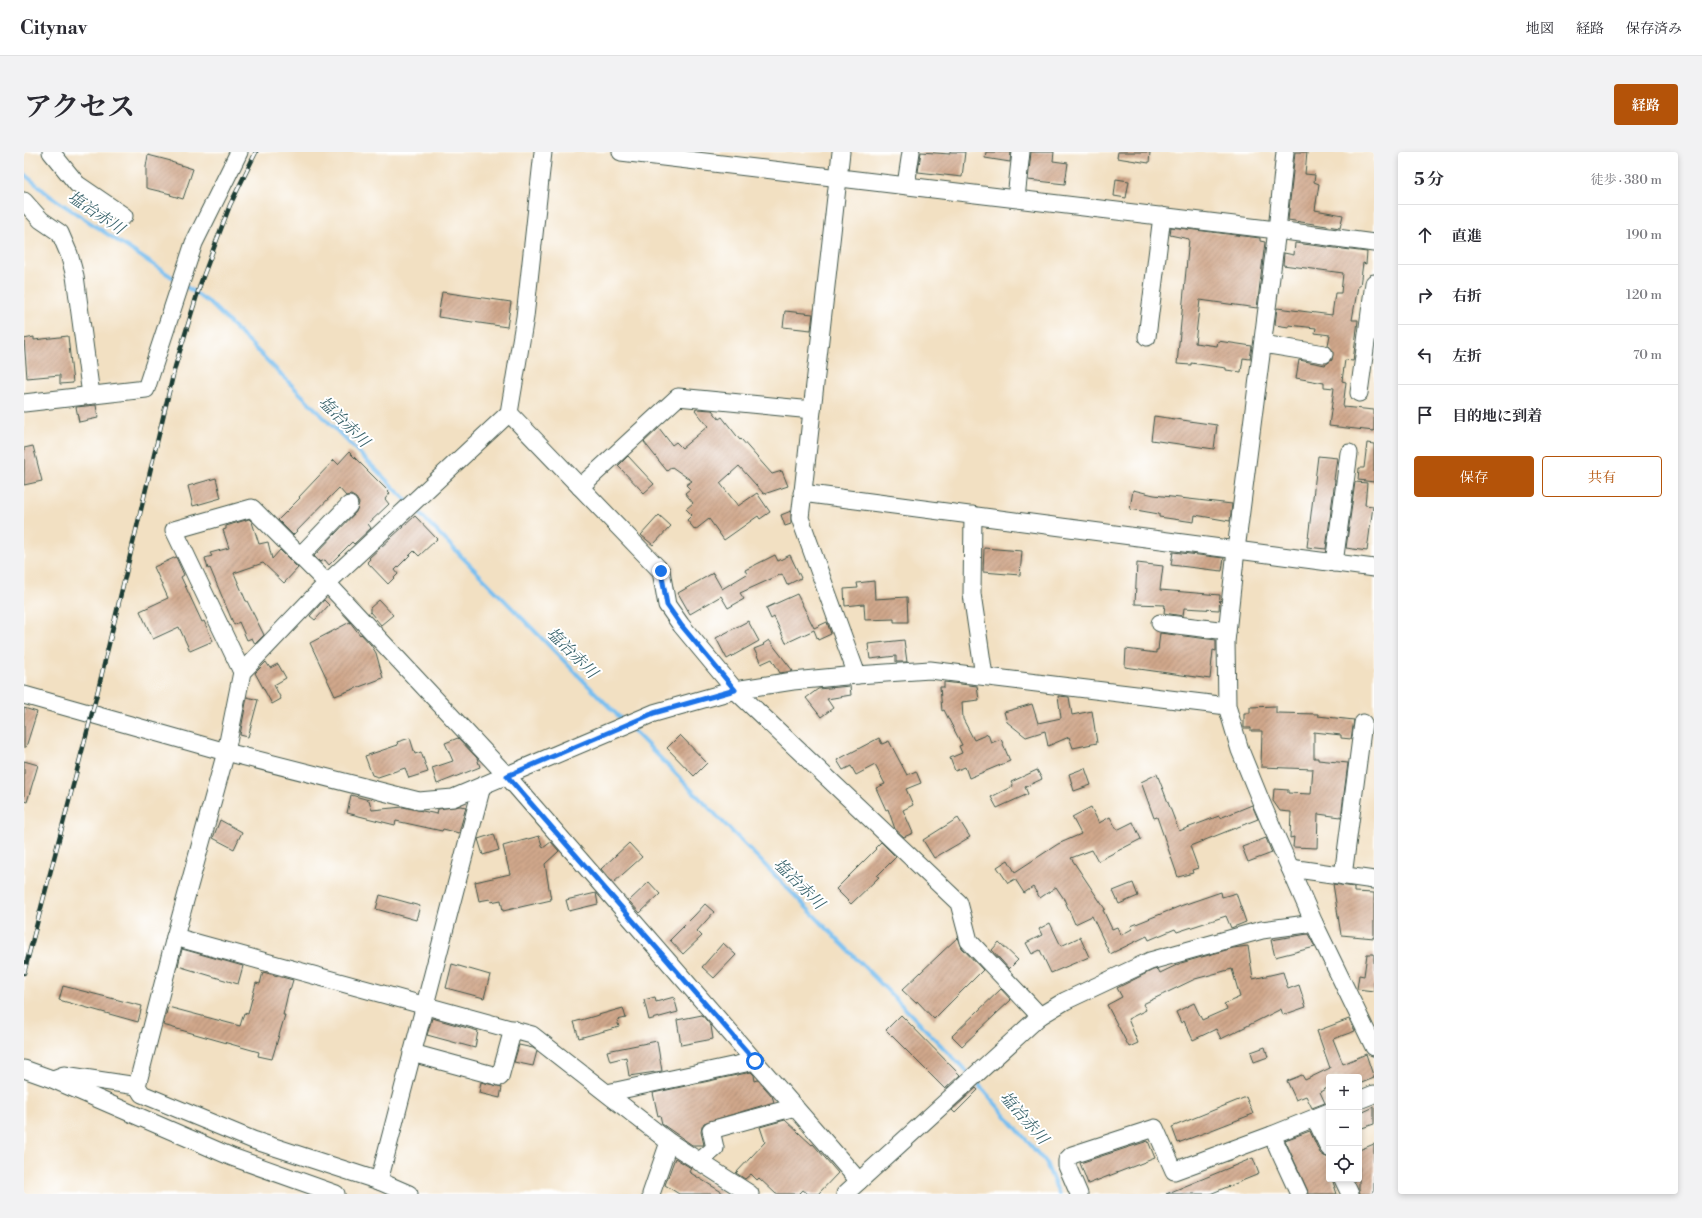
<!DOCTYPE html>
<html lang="ja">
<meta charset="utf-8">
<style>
:root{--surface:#fff;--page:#f2f2f3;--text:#2b2b33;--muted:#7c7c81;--line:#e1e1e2;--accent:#b45309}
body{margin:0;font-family:"Libre Bodoni","Noto Serif JP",serif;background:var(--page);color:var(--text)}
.controls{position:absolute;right:12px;bottom:12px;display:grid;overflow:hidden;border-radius:4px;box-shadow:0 2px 6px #0003}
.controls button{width:36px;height:36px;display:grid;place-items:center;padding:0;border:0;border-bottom:1px solid var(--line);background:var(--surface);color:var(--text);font:20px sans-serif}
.stop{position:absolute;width:12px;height:12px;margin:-9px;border:3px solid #1a73e8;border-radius:50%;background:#fff}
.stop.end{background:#1a73e8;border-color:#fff;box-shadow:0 1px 4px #0008}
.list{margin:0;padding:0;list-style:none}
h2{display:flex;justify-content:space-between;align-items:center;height:52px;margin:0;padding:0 16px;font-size:17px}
h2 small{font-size:13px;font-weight:400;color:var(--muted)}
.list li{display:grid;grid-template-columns:26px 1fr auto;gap:12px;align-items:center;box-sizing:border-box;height:60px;padding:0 16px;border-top:1px solid var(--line)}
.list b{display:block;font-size:15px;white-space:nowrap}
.list em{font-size:13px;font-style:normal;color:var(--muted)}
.actions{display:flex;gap:8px;padding:12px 16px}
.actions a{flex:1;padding:9px 0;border:1px solid var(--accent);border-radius:4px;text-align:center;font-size:14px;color:var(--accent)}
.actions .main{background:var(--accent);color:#fff}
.icon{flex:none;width:22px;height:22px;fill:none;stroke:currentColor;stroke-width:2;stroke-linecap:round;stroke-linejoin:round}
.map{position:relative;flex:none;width:1350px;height:1042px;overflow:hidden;border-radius:4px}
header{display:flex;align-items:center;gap:24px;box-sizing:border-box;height:56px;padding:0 20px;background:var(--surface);border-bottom:1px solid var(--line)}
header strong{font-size:19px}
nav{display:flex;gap:22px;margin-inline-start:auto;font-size:14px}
.intro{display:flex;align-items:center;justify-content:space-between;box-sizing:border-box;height:96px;padding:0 24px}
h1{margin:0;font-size:28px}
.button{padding:10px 18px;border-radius:4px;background:var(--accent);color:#fff;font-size:14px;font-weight:700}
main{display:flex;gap:24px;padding:0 24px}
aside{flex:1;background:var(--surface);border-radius:4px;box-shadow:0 2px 6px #0003}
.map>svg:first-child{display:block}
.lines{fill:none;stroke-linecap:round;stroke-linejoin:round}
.stream{stroke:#79bff0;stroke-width:4}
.building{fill:url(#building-hatch)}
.minor-casing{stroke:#3f5549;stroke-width:19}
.minor{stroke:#fff;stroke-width:17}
.rail-casing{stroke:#1f3d34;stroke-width:4.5}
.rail{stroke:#fff;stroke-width:3;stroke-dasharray:9;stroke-linecap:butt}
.route{stroke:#1a73e8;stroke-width:5}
.labels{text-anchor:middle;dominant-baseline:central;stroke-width:4;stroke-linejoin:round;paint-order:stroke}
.water-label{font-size:16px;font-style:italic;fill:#3a646c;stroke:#fff}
</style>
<header>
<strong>Citynav</strong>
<nav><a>地図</a><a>経路</a><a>保存済み</a></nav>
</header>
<div class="intro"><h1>アクセス</h1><a class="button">経路</a></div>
<main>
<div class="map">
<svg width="1350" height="1042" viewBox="0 0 1350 1042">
<defs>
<pattern id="building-hatch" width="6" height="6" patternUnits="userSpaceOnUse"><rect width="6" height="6" fill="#d0a78b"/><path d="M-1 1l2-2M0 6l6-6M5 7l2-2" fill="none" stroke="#a88972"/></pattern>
</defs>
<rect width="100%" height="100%" fill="#fff"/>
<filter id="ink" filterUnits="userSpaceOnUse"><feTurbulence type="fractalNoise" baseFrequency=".025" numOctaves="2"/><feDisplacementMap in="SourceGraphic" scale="8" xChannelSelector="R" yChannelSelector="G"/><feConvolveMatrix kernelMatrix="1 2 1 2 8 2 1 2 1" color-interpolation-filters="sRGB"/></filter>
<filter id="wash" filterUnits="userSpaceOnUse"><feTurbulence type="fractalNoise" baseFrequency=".012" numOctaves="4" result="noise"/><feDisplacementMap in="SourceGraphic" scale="16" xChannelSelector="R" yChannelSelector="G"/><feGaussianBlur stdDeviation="0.9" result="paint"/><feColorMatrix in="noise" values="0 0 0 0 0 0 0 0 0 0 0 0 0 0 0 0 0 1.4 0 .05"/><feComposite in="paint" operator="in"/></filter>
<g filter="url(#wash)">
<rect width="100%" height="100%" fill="#f2e0c2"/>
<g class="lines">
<g class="stream">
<path d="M0,22L26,44L154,129"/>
<path d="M161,134L186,151L384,350"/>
<path d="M389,355L600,570"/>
<path d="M607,576L946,923"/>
<path d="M951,928L1022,1011L1035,1042"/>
</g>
</g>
<g id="blocks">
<g class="building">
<path d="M897,0L926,2V0H941L938,25L894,20Z"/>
<path d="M962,0H987L986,10L961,6Z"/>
<path d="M1007,0H1030L1029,9L1044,11L1041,32L1004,28Z"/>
<path d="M1094,0H1126L1125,11L1093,6Z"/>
<path d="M1271,0H1283L1281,22L1291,23L1290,30L1295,32L1291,58L1319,63L1316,76L1264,68Z"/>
<path d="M124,3L147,9V10L169,17L159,47L146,43L147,42L122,36V15Z"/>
<path d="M1092,27L1105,29L1102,46L1090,44Z"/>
<path d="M1147,75L1236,86V89L1241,90L1233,156L1176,148L1171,191L1193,194L1194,189L1228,194L1226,207L1219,206L1217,220L1202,218V216L1167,211V213L1153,212L1165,87L1146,83Z"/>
<path d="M1271,91L1343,100L1342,112L1339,111L1336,134H1334L1328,168H1334L1329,209L1321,208L1318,229L1322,230L1319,255L1350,258V279L1305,274L1310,236L1300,235V231L1272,226L1275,208L1301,213L1308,208L1309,199L1304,193L1306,183L1291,181L1292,176L1265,173V175L1251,173L1253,156L1308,163L1311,141H1317L1319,121L1259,113L1260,101L1270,103Z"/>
<path d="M418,140L487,150L483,175L414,165Z"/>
<path d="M761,159L789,162L787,178L759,175Z"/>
<path d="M44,184L49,231L36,232V223L3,226L0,187L10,185V188Z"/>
<path d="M72,253L74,266L55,270L52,255Z"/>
<path d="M673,257L688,258L695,267L698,265L716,288L717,287L748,322L758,319L764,334L740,342L715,314L696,331L714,354L733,341L746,360L736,367L734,364L700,388L685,367L671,378L663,368L668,363L662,357L669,351L661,341L666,337L662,333L668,329L648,315L643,319L620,290L635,276L648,293L652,290L658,296L684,274L671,258Z"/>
<path d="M1130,264L1193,273L1190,297L1127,288Z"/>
<path d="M1343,291L1350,292V330L1334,328L1335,316H1340Z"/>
<path d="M9,294L18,329L0,333V296Z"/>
<path d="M325,300L366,341L361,347L365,352L344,372L347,376L330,392L328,390L305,413L301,408L296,410L290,404L332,360L335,351L332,346L327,343L322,344L315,336L269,383L254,368L276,346L275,345L310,308L314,312Z"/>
<path d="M604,304L630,332L620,341L594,314Z"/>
<path d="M1294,304L1313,306L1310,328H1311L1302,397L1283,395Z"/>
<path d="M192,326L197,346L169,354L164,334Z"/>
<path d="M1331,330L1343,331L1341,353L1349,354L1343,399L1322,396Z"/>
<path d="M1109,338L1130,343L1208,352L1206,369L1171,363L1170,370L1135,365V362L1106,357Z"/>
<path d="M767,359V372L761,374L757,363Z"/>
<path d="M635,363L647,374L629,393L617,383Z"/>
<path d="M391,364L413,387L395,404L390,399L371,418L374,422L364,432L343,410L346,407L345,406Z"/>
<path d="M225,367L228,370L235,392L244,390L248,407L256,398L274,416L260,431L239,411L210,421L222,449H223L240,483L231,492L228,486L223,488L215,470L210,473L186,416L184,417L181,406L188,404L186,401L205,396L199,378L202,377V374Z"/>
<path d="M960,396L998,399L996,423L959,420Z"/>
<path d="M1149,400L1200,406L1198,419L1147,413Z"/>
<path d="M751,403L754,409L766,403L777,426L763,433L758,422L716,441L720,447L704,456L697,444L666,462L654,441L689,421L698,437L723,422L721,418Z"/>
<path d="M152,405L160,423L157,425L178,470L180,469L189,489L166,499L155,475L129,487L116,459L144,446L130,415Z"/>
<path d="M1113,411L1139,414L1136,438L1196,443L1195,458L1160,456L1159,464L1140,461L1141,453L1111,452Z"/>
<path d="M850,429L851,447L883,445L884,470H870V467L841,468L840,452L821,454L820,437L834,436L833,431Z"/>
<path d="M773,442L790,476L803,470L807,482L794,488L790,478L762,491L750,465L747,467L742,456Z"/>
<path d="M300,448L305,453L291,468L286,464Z"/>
<path d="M355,448L369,463L357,473L346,460V456Z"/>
<path d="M724,469L735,489L703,507L692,486Z"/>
<path d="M326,470L336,483L337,482L347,493L352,501L359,526L311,544L286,491Z"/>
<path d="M1136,481L1192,488V499L1189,498L1186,527L1101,515L1102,497L1132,501V498H1134Z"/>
<path d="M745,488L769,519L756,521L748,507L737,512L730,497L740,493L739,492Z"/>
<path d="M880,488L883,510H872V504L846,507L844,492Z"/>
<path d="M242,510L246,516L254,512L262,526L250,533L257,547L248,552L231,521Z"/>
<path d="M920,530L953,534L955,548L938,550L939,567L950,588L964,582L967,591L977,587L986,609L945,626L941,615L931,619L926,606L938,601L935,594L938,593L920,558L918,559L916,535H920Z"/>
<path d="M826,534L827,543L803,547L809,556L797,565L782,546L794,537Z"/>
<path d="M1034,544L1045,545L1048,563L1068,559L1073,591L1049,596L1045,585L1024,594L1021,579L1002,585L983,570L980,560L1008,552L1014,571L1037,566Z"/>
<path d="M223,545L234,548L224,585L216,583Z"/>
<path d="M1252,554V561L1294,562V564L1330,568L1327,587L1317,586V583L1290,580V606H1294V608L1324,611L1317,665L1294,662L1293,696L1269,695L1270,685L1266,686L1267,660L1256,659L1249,649L1250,637L1264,638V641L1287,642L1289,617L1237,615L1238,579H1227V576H1220V561H1226V555Z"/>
<path d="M0,556L13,560L2,595H0Z"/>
<path d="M656,583L683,611L670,624L643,596Z"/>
<path d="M386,586L391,602L397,600L404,620L385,626L381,616L354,625L348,623L341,604L374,593L373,590Z"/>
<path d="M434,586L453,606L456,615L413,632L408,616L429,609L421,591Z"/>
<path d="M855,586L858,592L865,589L883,623L892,619L897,631L882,637L889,653L879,658L889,681L880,685L871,677L864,657L862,658L852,636L861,632L851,613L832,623L827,614L819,618L813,608Z"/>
<path d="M0,609L14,613L3,650L0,649Z"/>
<path d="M1061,616L1067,633L1050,639L1045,622Z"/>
<path d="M1013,618L1018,627L1001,635L1004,642L973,656L967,645L989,634L987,630Z"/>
<path d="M1133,622L1155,679L1195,664L1196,666L1228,653L1234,667L1166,694L1174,716L1168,718L1169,721L1154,725L1133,665L1130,666L1117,630Z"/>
<path d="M327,643L345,648L348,658L379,655L413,662L414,657L436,654L442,655L435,681L419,677L418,679L372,669L371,673L323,661Z"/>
<path d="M1067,655L1075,671L1086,665L1093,678L1109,670L1117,687L1074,709L1068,698L1047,706L1081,757L1079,758L1088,777L1093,775L1097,783L1108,777L1107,774L1159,753L1197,740L1198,745L1212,741L1222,770L1207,776L1202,764L1153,780L1151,777L1125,788L1123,784L1086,802L1068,764L1051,772L1040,747L1032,735L1016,746L1009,735L1000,741L991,727L984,731L973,715L984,708L991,720L1034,692L1057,682L1048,665Z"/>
<path d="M934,666L946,685L910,706L899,688Z"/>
<path d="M196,668L218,680L210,697L189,686Z"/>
<path d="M470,682L475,698L459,703L454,687Z"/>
<path d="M515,684L519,696L527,690L535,699L521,712L527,748L479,759L477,748L467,750L466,747L455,749L451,730L486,722L479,694Z"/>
<path d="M1242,686L1248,701L1224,710L1218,695Z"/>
<path d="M857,690L872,705L853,724L855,725L827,752L812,737L852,697L851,696Z"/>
<path d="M605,691L618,705L589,731L577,717Z"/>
<path d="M625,730L636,742L616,761L605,749Z"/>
<path d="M1109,731L1114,744L1095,752L1089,739Z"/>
<path d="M1309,732L1330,735V740L1350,741V786L1317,783Z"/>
<path d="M572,741L574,752L545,759L542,748Z"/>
<path d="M356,743L396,754L392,768L352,757Z"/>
<path d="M681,752L690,760L673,779L678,784L659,802L646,788L671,763Z"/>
<path d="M1026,771L1037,794L1056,785L1065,805L1027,821L1016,798L1008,802L1002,791L1018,783L1015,777Z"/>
<path d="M1284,782L1291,795L1251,805L1247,788Z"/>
<path d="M934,785L938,796L959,818L910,867L893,849L892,851L878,838Z"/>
<path d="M975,790L994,808L985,817L968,798Z"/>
<path d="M699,791L712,803L690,826L678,815Z"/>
<path d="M1224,794L1229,827L1259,820L1264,837L1275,833L1282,855L1259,863L1257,857L1197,887L1192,877L1169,888L1160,869L1157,871L1152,860L1170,851L1178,868L1203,857L1200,852L1216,845L1208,817L1171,827L1119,852L1122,858L1104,867L1114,891L1105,895L1083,853L1098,845L1093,836L1129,818L1134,817L1136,821L1157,811L1209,796Z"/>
<path d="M158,797L219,814L214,832L154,814Z"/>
<path d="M1343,802H1350V839L1333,837L1335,823L1340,824Z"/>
<path d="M428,812L466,823L460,846L422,836Z"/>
<path d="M239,820L269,828L266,838L265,837L259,863H261L248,907L234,904L235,900L139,873L144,855L216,874L220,861L224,862L232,831L236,832Z"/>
<path d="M39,834L118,854L114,870L35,848Z"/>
<path d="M977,837L987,848L938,894L928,884Z"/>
<path d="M631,845L632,850L650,845L654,860L625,868L620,848Z"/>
<path d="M599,856L602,866L593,868L595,875L555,886L550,870Z"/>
<path d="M678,863L687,874L689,887L657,893L653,868Z"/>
<path d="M877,863L936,923L921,937L862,878Z"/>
<path d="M408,866L454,879L451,896L403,883Z"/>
<path d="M1325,867L1331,879L1309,887L1319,912L1342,902L1350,926L1335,932V925H1305V935L1296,940L1301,951L1288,956L1282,944L1272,948L1263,929L1278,923L1281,928L1306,916L1293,879Z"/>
<path d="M633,889L638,919L605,924L602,905L586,909L583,899Z"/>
<path d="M495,893L509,896L513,899L509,914L490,910Z"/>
<path d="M1241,895L1244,905L1230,910L1227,900Z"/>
<path d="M727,920L730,923L731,929L734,928L748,944L750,950L680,971L678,975L677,980L680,993H668L638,972L636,963L634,964L629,941Z"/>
<path d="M457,930L478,935L476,946L455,941Z"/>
<path d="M952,936L954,938L931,961L928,958Z"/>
<path d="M1222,945L1229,962L1154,991L1148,975Z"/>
<path d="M1350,955V972L1335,977V962Z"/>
<path d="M761,968L788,993L789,992L814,1021L794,1042H784L779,1038L775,1042H752L735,1026L733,1028L727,1022L721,1027L712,1021L741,990L736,975Z"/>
<path d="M1286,979L1296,1001L1300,1004L1305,1006V1027H1308L1313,1042H1285L1261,988Z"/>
<path d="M1124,989L1131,1006L1064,1032L1056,1011Z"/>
<path d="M1350,992V1042H1336L1335,1037V998Z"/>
<path d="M651,1006L667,1016L665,1020L701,1042H655L641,1033Z"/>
<path d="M1229,1006L1235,1022L1186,1042H1142Z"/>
</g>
</g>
</g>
<g filter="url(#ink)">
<use href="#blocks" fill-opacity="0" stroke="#3f5549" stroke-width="1"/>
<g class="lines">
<g class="minor-casing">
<g id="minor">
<path d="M27,0L53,32L100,64"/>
<path d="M597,0L1253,78L1350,91"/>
<path d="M817,0L776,366L833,523"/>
<path d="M1261,0L1253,78L1212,398L1202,490L1203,554L1216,598L1238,652L1290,771L1350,895"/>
<path d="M882,33L887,0"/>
<path d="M992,46L997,0"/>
<path d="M0,49L17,68L36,81L45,102L51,124L67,243"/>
<path d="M1123,185L1138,64"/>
<path d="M1239,192L1300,202"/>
<path d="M1335,241L1350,131"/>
<path d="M0,251L122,237L170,91L215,0"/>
<path d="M485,261L637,419L643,453L657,473L711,538L935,751L945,789L1016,864"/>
<path d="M556,335L654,245L788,258"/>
<path d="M778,341L1350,416"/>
<path d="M949,363L948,442L960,524"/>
<path d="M276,404L325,353"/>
<path d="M1310,411L1325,301"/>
<path d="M1136,471L1203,479"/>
<path d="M218,520L150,378L228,356L303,431L483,624L835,1029"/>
<path d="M0,543L202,600L395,649L429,646L630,561L711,538L769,529L833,523L906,518L1203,554"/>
<path d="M1266,716L1350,728"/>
<path d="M1319,724L1339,571"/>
<path d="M151,785L508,883L645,990L726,1042"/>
<path d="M388,901L476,925L489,877"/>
<path d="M0,917L28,927L208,1005L312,1042"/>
<path d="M32,926L40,923L113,934"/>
<path d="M583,941L731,909"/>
<path d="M1335,948L1350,942"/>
<path d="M1291,966L1305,996"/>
<path d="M675,1010L691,996L687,978L771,955"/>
<path d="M1319,1027L1326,1042"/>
<path d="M355,1029L458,634"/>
<path d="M385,1042L355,1029L229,988L118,942L113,934L151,785L202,600L218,520L303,431L485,261L501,165L519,0"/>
<path d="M627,1042L645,990"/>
<path d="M821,1042L1016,864L1041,849L1126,809L1238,778L1290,771"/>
<path d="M1055,1042L1043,1014V1008L1048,1003L1131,976L1150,1019L1248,983"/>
<path d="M1275,1042L1248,983L1305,960"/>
</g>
</g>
<use href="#minor" class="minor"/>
<g class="rail-casing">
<path id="rail" d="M0,821L74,538L151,215L177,130L206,53L232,0"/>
</g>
<use href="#rail" class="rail"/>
</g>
</g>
<g class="lines" filter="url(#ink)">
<path class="route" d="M637,419L643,453L657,473L711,538L630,561L483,624L731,909"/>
</g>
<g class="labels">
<g class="water-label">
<text transform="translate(72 61) rotate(34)">塩冶赤川</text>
<text transform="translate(320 270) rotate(45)">塩冶赤川</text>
<text transform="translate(548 501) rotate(45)">塩冶赤川</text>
<text transform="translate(775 732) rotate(45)">塩冶赤川</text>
<text transform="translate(1000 966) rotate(49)">塩冶赤川</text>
</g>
</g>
</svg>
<div class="controls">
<button>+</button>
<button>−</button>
<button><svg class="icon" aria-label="locate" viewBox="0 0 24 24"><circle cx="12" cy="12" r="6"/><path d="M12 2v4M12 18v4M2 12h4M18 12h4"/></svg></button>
</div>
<div class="stop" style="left:731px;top:909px"></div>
<div class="stop end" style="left:637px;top:419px"></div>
</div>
<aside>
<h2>5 分<small>徒歩 · 380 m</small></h2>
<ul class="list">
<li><svg class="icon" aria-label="ahead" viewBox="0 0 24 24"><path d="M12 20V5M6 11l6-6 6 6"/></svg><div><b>直進</b></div><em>190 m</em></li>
<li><svg class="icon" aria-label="right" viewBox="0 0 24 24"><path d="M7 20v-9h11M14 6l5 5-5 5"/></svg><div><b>右折</b></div><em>120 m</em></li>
<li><svg class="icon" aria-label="left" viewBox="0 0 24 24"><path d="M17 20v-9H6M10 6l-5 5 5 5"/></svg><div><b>左折</b></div><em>70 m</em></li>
<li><svg class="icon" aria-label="arrive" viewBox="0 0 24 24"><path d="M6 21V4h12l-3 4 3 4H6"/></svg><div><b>目的地に到着</b></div></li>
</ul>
<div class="actions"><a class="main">保存</a><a>共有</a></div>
</aside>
</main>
